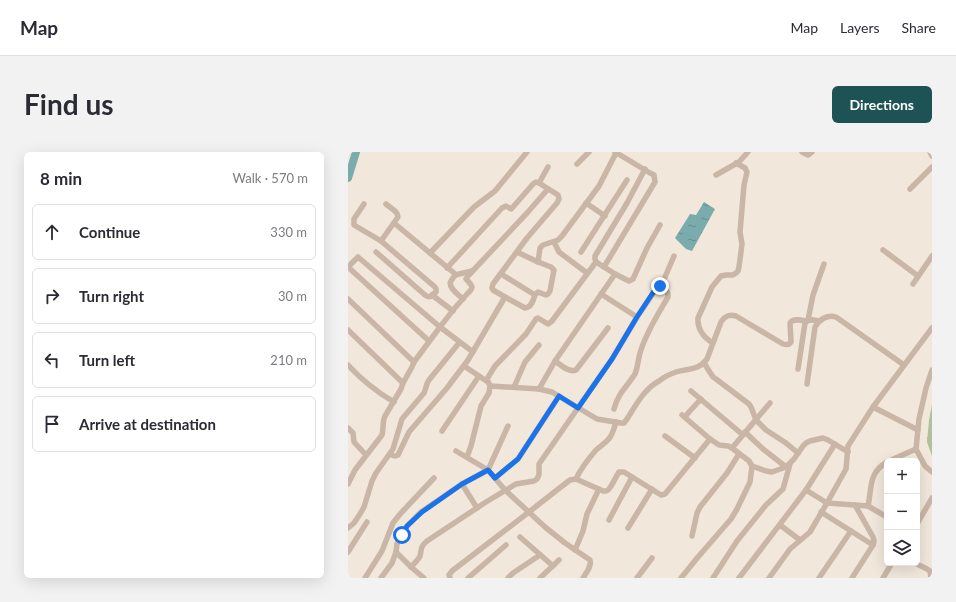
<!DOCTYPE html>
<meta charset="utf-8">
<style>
:root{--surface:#fff;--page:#f2f2f3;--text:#2b2b33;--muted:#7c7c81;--line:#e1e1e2;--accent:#1e5356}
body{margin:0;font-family:Lato,sans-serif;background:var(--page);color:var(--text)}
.controls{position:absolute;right:12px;bottom:12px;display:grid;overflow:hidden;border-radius:6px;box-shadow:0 4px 16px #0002}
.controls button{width:36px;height:36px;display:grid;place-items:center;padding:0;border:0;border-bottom:1px solid var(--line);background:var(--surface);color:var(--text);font:20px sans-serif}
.stop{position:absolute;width:12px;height:12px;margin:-9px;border:3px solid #1a73e8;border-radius:50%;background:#fff}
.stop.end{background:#1a73e8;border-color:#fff;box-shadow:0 1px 4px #0008}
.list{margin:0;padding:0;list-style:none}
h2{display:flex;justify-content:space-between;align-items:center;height:52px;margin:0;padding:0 16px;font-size:17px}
h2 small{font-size:13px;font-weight:400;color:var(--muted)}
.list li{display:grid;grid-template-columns:26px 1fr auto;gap:12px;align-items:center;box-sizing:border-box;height:56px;margin:0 8px 8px;padding:0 8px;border:1px solid var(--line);border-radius:6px}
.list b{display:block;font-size:15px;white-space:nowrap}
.list em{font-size:13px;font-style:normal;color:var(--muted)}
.icon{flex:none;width:22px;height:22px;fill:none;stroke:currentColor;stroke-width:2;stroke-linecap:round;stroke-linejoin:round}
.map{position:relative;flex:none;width:584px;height:426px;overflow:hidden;border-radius:6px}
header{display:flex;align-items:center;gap:24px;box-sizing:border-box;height:56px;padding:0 20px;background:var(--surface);border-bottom:1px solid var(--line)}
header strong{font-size:19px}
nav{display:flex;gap:22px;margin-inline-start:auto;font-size:14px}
.intro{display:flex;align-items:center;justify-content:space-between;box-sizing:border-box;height:96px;padding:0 24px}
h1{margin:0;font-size:28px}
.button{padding:10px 18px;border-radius:6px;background:var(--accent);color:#fff;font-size:14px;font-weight:700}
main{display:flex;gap:24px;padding:0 24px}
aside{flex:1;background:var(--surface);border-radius:6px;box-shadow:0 4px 16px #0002}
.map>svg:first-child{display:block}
.forest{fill:url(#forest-firs)}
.water{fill:url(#water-ripples)}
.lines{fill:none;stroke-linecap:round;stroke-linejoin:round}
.river{stroke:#7aacae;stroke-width:8}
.minor{stroke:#c9b6a7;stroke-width:5.5}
.route{stroke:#1a73e8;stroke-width:5}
</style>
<header>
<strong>Map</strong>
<nav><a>Map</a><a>Layers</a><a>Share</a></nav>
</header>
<div class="intro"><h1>Find us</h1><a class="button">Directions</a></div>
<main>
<aside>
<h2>8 min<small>Walk · 570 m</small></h2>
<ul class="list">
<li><svg class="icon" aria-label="ahead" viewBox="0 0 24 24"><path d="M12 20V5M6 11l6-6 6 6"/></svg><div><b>Continue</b></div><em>330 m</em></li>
<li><svg class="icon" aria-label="right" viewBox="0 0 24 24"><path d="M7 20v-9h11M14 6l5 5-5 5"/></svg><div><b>Turn right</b></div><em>30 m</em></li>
<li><svg class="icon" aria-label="left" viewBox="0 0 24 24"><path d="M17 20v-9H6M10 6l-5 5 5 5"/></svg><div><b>Turn left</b></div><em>210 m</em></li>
<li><svg class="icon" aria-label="arrive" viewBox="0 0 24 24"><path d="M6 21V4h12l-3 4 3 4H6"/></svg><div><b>Arrive at destination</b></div></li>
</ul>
</aside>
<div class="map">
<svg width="584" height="426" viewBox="0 0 584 426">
<defs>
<pattern id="forest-firs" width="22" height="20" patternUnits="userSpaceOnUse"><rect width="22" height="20" fill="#b4c09b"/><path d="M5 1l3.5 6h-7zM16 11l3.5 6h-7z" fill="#939c7e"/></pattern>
<pattern id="water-ripples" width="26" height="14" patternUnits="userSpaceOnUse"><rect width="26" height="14" fill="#7aacae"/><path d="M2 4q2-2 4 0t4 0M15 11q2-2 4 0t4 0" fill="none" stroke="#658c8e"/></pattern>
</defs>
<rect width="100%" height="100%" fill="#f1e7db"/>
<path class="forest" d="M584,253V304L579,290L581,268Z"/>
<path class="water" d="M356,50L367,57L344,99L338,97L327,86L342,62L348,63Z"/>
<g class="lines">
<path class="river" d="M0,26L8,0"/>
<g class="minor">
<path d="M267,0L302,21L306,23L307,30L256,115L267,122"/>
<path d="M454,0L460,3L464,0"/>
<path d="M582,0L584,4"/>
<path d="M229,12L241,0"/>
<path d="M368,23L391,10L400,0"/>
<path d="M191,31L200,15"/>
<path d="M562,37L584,15"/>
<path d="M238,51L257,64"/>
<path d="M16,52L6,67V73L33,89L87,135L88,137V140L84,143L105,159"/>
<path d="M46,71L106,121L107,123C106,125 104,127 103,129C99,135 111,143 115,147"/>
<path d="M33,89L50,65C50,59 42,56 38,52"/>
<path d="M206,90L211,100L239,121"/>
<path d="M535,98L570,124"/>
<path d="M28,100L77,143C80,145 82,146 84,143"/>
<path d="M169,100L190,110L203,115L206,118L202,139L200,142L198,143L190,140L187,143"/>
<path d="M233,100L279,28"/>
<path d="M82,101L126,55L147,39L179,0"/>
<path d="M190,110L192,96L195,93L210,88L214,84L251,34L268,1"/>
<path d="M248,110L247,107V104L279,51L297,17"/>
<path d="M153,122L187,143C185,149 183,156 177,156L157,145"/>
<path d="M107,123L124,119"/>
<path d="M565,132L584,104"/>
<path d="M253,142L289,165"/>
<path d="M0,147L66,210"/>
<path d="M460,168L465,143L476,112"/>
<path d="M0,178L55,231"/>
<path d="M365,191C356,186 349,177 350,166L364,135L373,124L378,123H385L388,121L390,119L391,115L394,92L392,80L396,33L399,20L397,16L388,11"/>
<path d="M125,200L92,175C100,164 109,153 119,142C121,140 124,138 124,135C123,132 120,129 118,127L120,124L179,61L200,37"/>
<path d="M207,209C213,213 221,221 228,218L260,176"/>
<path d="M356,211L365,225L368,227L401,252L403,255L408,268L418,278L438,291L450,301"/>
<path d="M0,213C13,227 29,240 46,250"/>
<path d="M116,214L140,230"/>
<path d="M450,217L457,171C460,166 466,168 471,169"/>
<path d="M584,218L578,236L571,267L568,297L577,314L584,320"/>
<path d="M459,232L467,175C471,168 479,162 488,165L556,213"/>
<path d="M142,234L191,237L204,240L249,267L273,271H276L279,267C288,253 296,237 311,229C316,225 322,222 328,220C340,216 350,219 359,207L373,170C377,164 381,162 388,164L435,192C438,193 441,193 443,190L442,171C445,166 453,168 458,169"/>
<path d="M166,235L177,210L191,193"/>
<path d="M191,237L207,209L267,122L281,129L285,127L299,96L312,73"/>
<path d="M343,239L395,283"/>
<path d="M525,255L570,278"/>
<path d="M266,257C270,241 278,236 287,222C290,215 290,206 293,198C299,179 310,162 320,145C321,139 316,137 312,134"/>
<path d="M337,265L341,260L353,247"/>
<path d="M0,276L5,281L6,290L18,303"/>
<path d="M94,279L131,224"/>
<path d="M397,280L415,297L438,315"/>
<path d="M317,284L347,306"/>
<path d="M384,296L422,251"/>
<path d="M108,299L140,318L157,338L197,375L217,391L242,408C244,414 238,421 235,426"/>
<path d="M42,302C45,304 47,305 50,303L61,280L99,236L120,208L157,145L145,138L144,136L145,132L179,86L209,51L211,47L210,43L191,31L188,30L185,32L165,55L163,57L158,54L154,56L99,116"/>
<path d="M119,305L123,294L133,254L141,241L142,234L139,227L147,214L178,182L188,167L190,166L200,172L204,169L248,110L256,115"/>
<path d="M541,309L568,297"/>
<path d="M404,314L418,319L424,320L438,315L446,307L455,294L458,291L462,289L475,286L480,288L500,300"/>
<path d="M147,326L170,307L211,244"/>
<path d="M228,327C232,318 242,305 248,298C261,287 263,288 268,270"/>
<path d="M0,332L7,318L34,283C36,276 34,270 37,264L53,237L55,231L64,215L66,210L92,175L10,105L0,115L81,189"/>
<path d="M114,332L129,356"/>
<path d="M458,338L479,351L498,317L500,294L525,255L584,176"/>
<path d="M520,354C524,336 520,321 539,310"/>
<path d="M473,360L525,393"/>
<path d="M261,368L284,325"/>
<path d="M569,372L584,346"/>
<path d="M432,373L452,388"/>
<path d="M0,376L6,371L12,362L16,355L24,329L28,321L45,297L54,267L76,241C78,237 78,232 81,228L111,191"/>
<path d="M280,376L304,337"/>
<path d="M344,384L349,361L352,355L379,321L391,302"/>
<path d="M172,385L205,414"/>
<path d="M227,398L235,379L239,362L251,337"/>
<path d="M0,400L19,370"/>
<path d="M48,400L63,415L76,426"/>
<path d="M567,411L579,417L582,419L583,426"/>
<path d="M63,415C66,412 70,408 72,404C74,396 72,395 79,389L138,350L168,332L186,329L189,327L191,323V312L264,207L289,165L309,136L314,132L326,104"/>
<path d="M17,426L34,399L45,371L53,361L86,326"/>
<path d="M33,426L44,411L48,400L49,392L59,374L73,360L114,332L140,318L160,274"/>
<path d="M102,426L101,423L104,419L181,360L209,338L222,328L228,327L255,339C256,339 257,339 258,339C262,339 268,324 271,320H276L313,343L317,342L362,287"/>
<path d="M120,426L158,393"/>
<path d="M160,426L165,421L192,403"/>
<path d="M192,426L211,408"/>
<path d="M289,426L304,406"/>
<path d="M333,426L350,405L383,367L389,357L402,330L404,314L401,309L384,296L380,294L371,293L362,287L334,263"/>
<path d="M365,426L389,389L418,353L435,337L442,312"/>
<path d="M391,426L458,338L487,292"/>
<path d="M421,426L442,397L462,380L479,351L520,354L539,365"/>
<path d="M471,426L503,379"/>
<path d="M504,426L525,393L526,389L525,385L507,353"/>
<path d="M535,426L544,411"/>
</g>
</g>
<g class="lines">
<path class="route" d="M54,383L59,374L74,360L114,332L140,318L147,326L170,307L211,244L230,256L264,207L289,165L308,136L312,134"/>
</g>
</svg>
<div class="controls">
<button>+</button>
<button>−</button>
<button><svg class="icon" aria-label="layers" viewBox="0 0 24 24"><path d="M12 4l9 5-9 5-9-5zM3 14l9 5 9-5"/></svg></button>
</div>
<div class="stop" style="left:54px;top:383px"></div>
<div class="stop end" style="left:312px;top:134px"></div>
</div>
</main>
